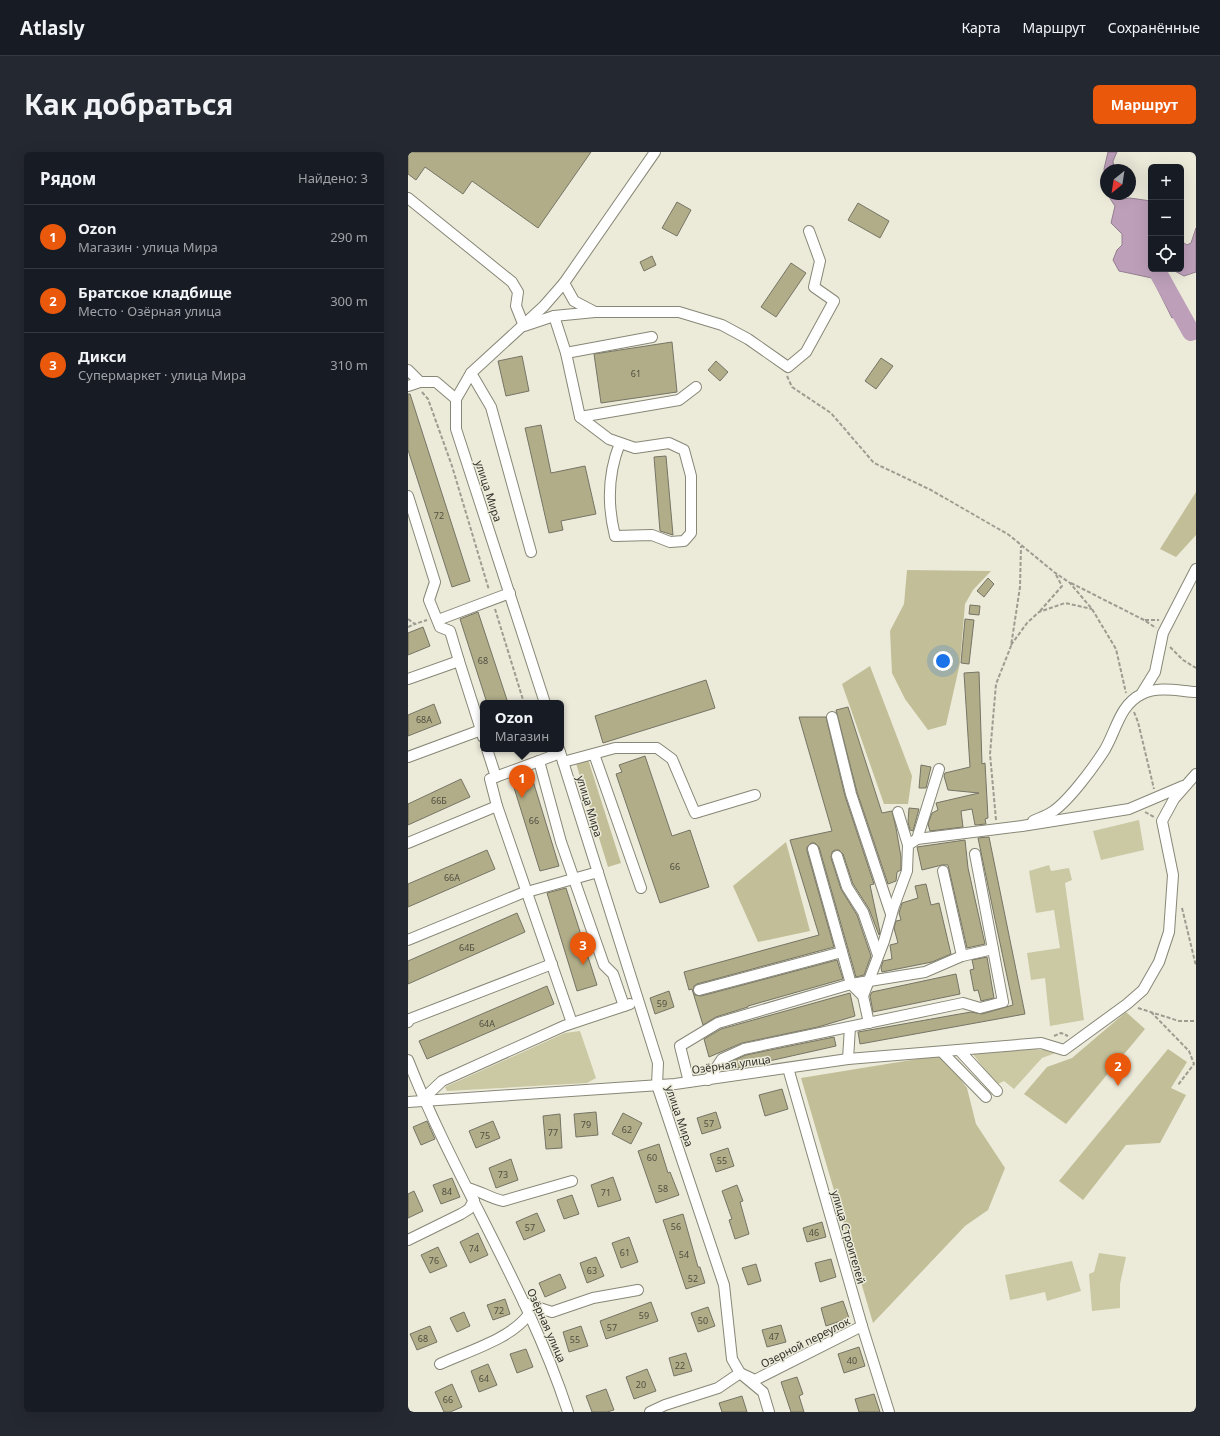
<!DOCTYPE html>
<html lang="ru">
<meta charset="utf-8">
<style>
:root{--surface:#171b24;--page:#242831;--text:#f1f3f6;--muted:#9ea1a6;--line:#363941;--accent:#ea580c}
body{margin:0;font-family:"Noto Sans",sans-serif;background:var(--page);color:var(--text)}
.controls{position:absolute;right:12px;top:12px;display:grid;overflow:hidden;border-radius:6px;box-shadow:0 4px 16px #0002}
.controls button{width:36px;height:36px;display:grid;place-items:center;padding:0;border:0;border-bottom:1px solid var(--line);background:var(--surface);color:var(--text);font:20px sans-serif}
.compass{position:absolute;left:692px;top:12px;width:36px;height:36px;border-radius:50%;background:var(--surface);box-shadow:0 4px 16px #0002;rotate:210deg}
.you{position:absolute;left:535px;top:509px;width:14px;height:14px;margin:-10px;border:3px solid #fff;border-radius:50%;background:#1a73e8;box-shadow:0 0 0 6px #1a73e833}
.badge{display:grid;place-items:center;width:26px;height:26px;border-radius:50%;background:var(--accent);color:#fff;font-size:13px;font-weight:700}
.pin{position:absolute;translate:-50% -33px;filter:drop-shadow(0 1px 2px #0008)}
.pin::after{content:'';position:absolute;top:21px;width:14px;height:12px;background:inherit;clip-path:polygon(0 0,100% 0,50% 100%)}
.popup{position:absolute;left:72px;top:548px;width:84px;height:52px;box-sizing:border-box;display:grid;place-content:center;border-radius:6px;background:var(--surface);filter:drop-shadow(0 1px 3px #0005);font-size:13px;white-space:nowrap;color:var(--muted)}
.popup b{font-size:15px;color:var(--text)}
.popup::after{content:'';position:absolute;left:50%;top:100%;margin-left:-8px;border:8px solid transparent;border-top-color:var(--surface)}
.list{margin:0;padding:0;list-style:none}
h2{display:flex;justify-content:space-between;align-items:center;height:52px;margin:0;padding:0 16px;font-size:17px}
h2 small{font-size:13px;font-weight:400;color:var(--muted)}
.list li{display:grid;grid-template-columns:26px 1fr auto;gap:12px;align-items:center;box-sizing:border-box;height:64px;padding:0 16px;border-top:1px solid var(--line)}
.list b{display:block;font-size:15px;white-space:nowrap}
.list p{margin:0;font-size:13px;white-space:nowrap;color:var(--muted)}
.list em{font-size:13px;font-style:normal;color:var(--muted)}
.icon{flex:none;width:22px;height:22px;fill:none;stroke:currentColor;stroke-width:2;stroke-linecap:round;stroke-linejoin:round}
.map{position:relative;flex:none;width:788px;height:1260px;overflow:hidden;border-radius:6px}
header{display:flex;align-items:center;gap:24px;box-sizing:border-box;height:56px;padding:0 20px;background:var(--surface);border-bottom:1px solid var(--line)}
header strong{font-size:19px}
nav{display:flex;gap:22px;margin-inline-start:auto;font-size:14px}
.intro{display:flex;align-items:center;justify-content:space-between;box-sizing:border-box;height:96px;padding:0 24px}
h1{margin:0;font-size:28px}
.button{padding:10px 18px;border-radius:6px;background:var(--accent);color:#fff;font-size:14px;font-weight:700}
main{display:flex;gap:24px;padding:0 24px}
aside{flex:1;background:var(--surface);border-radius:6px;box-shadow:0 4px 16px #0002}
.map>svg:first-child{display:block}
.green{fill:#cbc8a4}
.forest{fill:#c1be98}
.water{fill:#bd9fba;stroke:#937e8f}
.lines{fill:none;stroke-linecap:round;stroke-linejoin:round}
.river{stroke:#bd9fba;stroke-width:18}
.building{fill:#b0ad88;stroke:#767465}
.minor-casing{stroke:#888777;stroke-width:12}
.path{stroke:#9d9c90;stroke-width:2;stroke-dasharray:4 2;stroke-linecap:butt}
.minor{stroke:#fff;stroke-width:10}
.labels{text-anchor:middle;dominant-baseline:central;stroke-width:3;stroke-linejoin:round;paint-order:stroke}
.number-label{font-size:9px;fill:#514f42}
.street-label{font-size:11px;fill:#31302a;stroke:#ecebda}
</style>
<header>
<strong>Atlasly</strong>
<nav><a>Карта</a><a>Маршрут</a><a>Сохранённые</a></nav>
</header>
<div class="intro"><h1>Как добраться</h1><a class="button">Маршрут</a></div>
<main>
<aside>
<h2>Рядом<small>Найдено: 3</small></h2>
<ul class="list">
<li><span class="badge">1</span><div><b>Ozon</b><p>Магазин · улица Мира</p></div><em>290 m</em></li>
<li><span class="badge">2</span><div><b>Братское кладбище</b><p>Место · Озёрная улица</p></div><em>300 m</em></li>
<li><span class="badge">3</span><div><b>Дикси</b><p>Супермаркет · улица Мира</p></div><em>310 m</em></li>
</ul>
</aside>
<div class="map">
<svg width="788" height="1260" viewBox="0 0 788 1260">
<rect width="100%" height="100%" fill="#ecebda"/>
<g class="green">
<path d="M731,668L736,698L693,708L685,679Z"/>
<path d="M641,713L643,719L661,716L664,728L657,731L676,868L642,874L637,826L623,828L619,801L652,796L646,758L628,761L621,719Z"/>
<path d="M172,879L188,926L179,931L39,939L37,935L157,881Z"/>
<path d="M620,897L653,899L634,906L606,937L596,929L588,933L565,902Z"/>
<path d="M691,1101L718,1105L712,1132V1156L684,1159L681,1122L686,1120Z"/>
<path d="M664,1109L673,1139L639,1149L637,1140L602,1148L597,1123Z"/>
</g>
<g class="forest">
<path d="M788,340V383L768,405L752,397Z"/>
<path d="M499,418L583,419L565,438L557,452L552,511L538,573L520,578L497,547L484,521L482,479L496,452Z"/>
<path d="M462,514L504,624L500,652H476L434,532Z"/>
<path d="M179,604L213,711L200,715L167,608Z"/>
<path d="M378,690L402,779L350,790L325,734Z"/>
<path d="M718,860L737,877L658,972L616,942L639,915L664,906Z"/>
<path d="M760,897L779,910L763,936L778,943L752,991L718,993L675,1048L651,1029Z"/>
<path d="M534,903L559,936L568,972L597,1016L580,1058L557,1074L465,1171L393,926Z"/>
</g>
<g class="water">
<path d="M700,0H709L705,9L706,18H698V39L696,17Z"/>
<path d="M699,42H712L715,47L722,46L743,49V117H757L776,160L764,166L744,126L711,119L705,108L709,98L714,93V82L703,71L707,54Z"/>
<path d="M788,76V120L776,124L763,117H773V89L779,93L783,91Z"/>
</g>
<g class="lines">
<path class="river" d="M748,117L783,180"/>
</g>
<g class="building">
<path d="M0,0H183L130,76L64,29L55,42L17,15L8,28L0,22Z"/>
<path d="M269,50L283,58L269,84L254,76Z"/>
<path d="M450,51L481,69L472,86L440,68Z"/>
<path d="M244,104L248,113L236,119L232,110Z"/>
<path d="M383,111L398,121L368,165L353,155Z"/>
<path d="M264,190L269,240L193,251L186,202Z"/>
<path d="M114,204L121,239L98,244L90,209Z"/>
<path d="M473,206L485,214L468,237L457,229Z"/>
<path d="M308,209L320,220L312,229L300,218Z"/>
<path d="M0,242H2L62,429L44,435L0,298Z"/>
<path d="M133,273L143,321L177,314L188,362L153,369L155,378L141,381L117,276Z"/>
<path d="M258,304L265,383L252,379L246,305Z"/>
<path d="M580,426L586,432L576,445L569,439Z"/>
<path d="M562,453L572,454L571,463L561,462Z"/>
<path d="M70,460L100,551H79L52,467Z"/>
<path d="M557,467L566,468L561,512L553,511Z"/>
<path d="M15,475L22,494L0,503V481Z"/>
<path d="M571,520L574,612L577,611L580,666L577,667L578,672L567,673L564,657L553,659L555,675L522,679L520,672L524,661L530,658L528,651L571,641L540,638L536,624L537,621L562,615L556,521Z"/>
<path d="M298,528L307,556L195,591L187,564Z"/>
<path d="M26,552L33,571L0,584V563Z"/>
<path d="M440,555L474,661L484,659L488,676L493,705V718L489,720L488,729L480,732L449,640L428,558Z"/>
<path d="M391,565H418L437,644L466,732L462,733L472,780L471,783L461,757L445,732L435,702L431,698H427L424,700L423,706L433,737L449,763L463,804L456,823L448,825L411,695L407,691H403L399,695V699L426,795L289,832L286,834L285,839L287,843L293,844L429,808L435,827L340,854V855L308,865L295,873L284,837L281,838L276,820L411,783L382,688L424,679Z"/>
<path d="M237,604L264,684L282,678L301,735L252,751L208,622L214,620L211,613Z"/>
<path d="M513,613L523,615L518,636H511Z"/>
<path d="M122,619L151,714L132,719L103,626Z"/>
<path d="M53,627L62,645L0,673V652Z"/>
<path d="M501,656L511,657L505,679L502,678L500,670Z"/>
<path d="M581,685L617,862L452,892L450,880L563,860L574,862L605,853L570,686Z"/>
<path d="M557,688L560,716L577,792L559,796L540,713H534L514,718L509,695Z"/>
<path d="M79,698L87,717L0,755V732Z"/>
<path d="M518,732L523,753L531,751L543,802L524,810L474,820L473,816L475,809L484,807L482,793L490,791L486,776L488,769L493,768L491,761L494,751L510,746L507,734Z"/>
<path d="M158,736L189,833L169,839L139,741Z"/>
<path d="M109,761L117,780L0,832V809Z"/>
<path d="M579,805L586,846L573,849L570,838L566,839L562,818L566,817L564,808Z"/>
<path d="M548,822L552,842L465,860L462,844L464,840Z"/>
<path d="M139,834L146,852L19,907L11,889Z"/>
<path d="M261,839L266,855L247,862L242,846Z"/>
<path d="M442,841L447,864L410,875L334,891L301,905L296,887L313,877Z"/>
<path d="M426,885L428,894L321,918L320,911L338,903Z"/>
<path d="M374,937L380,957L357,964L351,943Z"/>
<path d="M188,960L190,983L168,985L166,962Z"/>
<path d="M308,960L313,976L294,982L289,966Z"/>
<path d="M215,961L234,971L223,992L204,982Z"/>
<path d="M152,962L154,996L138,997L135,964Z"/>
<path d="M19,969L27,987L13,993L5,975Z"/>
<path d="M85,969L92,986L68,996L61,979Z"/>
<path d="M251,992L260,1021L262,1020L271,1043L248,1051L230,999Z"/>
<path d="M320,996L326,1014L308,1020L302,1002Z"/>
<path d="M103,1007L110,1028L88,1036L81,1016Z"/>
<path d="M205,1025L213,1048L190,1055L183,1033Z"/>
<path d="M44,1026L52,1045L33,1052L25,1033Z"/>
<path d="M329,1033L335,1049L332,1050L341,1082L327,1087L321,1068L324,1067L314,1039Z"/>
<path d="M6,1039L15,1059L0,1066V1042Z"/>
<path d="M164,1043L171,1062L156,1067L149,1048Z"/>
<path d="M129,1061L137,1079L116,1088L108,1070Z"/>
<path d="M275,1062L290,1115H292L297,1131L278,1137L255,1068Z"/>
<path d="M414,1070L418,1085L399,1090L395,1076Z"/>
<path d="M70,1081L80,1103L62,1111L52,1090Z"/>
<path d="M221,1085L230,1110L213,1116L204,1091Z"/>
<path d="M30,1095L39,1114L22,1121L13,1103Z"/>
<path d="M188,1105L196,1124L179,1131L172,1111Z"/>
<path d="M423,1107L428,1125L412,1130L407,1111Z"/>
<path d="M348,1112L353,1129L340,1133L334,1116Z"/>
<path d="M152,1122L158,1136L137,1145L131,1131Z"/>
<path d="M97,1147L102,1162L85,1168L79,1153Z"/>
<path d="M435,1149L441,1166L418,1174L413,1156Z"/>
<path d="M243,1150L250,1169L198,1187L192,1169Z"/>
<path d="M300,1155L307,1174L290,1180L283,1161Z"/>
<path d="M56,1160L62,1174L49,1180L42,1166Z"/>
<path d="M373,1173L378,1190L359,1195L354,1178Z"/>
<path d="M22,1174L29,1190L9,1198L2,1182Z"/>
<path d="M173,1174L180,1194L161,1200L155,1180Z"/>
<path d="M451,1195L457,1214L436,1221L430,1202Z"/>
<path d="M118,1197L125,1215L109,1221L102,1202Z"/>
<path d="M278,1201L284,1219L266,1224L261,1206Z"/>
<path d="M80,1212L89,1233L71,1240L63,1219Z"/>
<path d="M239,1217L248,1239L226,1247L218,1225Z"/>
<path d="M389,1225L395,1242L391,1244L396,1260H383L373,1230Z"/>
<path d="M44,1232L54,1255L42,1260H36L27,1240Z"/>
<path d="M198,1237L206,1258L199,1260H184L178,1244Z"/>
<path d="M466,1242L472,1260H451L447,1247Z"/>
<path d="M334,1244L339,1260H314L311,1251Z"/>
</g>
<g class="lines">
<g class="minor-casing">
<g id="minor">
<path d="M0,46L104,130L110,140L108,154L116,174L146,164L187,160H271L314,173L340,187L380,215L398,200L426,149L406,135L412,109L401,79"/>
<path d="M156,131L166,149L187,160"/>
<path d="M146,164L158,201L244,185"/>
<path d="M158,201L172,265L271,248L288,235"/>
<path d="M0,218L12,230"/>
<path d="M63,221L83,255L123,400"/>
<path d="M0,234L12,230H28L48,247"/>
<path d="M48,247L63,221L136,154L156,131L247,0"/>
<path d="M48,247V277L137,551"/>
<path d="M172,265L201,287L227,296L261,291L276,298L283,324V381L276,389L262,390L244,383L207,384C199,352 200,321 212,291"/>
<path d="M0,344L27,430L21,448L32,475L42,479L51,509"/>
<path d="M30,468L102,441"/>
<path d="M0,527L51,509L73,578"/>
<path d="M734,541L747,520L755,481L788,417"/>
<path d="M424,565L443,642L483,762"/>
<path d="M79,597L88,625"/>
<path d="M151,597L250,911L249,933L316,1133L324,1207L332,1221L355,1240L361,1260"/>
<path d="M152,601L131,609L153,690L196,813L205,822L216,854"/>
<path d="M186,602L233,736"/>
<path d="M0,605L73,578L75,585"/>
<path d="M131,609L82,627L89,654L164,871"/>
<path d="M155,610L207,596H249L264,607L287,661L347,643"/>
<path d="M490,660L500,693"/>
<path d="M625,669C631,666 639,664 644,660C660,650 685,616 696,599C708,580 711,553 734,542C750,534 771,539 788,540"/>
<path d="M509,687L531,617"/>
<path d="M0,691L89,654"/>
<path d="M405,697L443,832L455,844L461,871"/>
<path d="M429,704L439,735L455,760L470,803"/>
<path d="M535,719L554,804"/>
<path d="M119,740L190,720"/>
<path d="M0,788L119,739"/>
<path d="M291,838L434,800"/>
<path d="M455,844L476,789L486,754L499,719L500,693L509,687L614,674L721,657L775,634"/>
<path d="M0,870L2,867L144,812"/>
<path d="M551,898L589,939"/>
<path d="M534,900L578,945"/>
<path d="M440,907L442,875"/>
<path d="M0,908C47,1028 120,1137 160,1260"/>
<path d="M380,916L454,1174L481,1260"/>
<path d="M300,928L314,907L336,897L555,851L572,856L595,850L567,702"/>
<path d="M281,930L272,894L310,871L443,832L517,820L554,804L585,797"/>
<path d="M15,947L34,929L156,874L222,852"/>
<path d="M0,950L267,932L440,907L633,891L656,898L719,852L735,838L751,810L761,780L765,723L754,669L766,647L788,622"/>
<path d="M60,1036C72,1039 82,1046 95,1049L164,1029"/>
<path d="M0,1088L53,1062L61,1057L66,1048"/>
<path d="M116,1151L144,1160L185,1146L230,1138"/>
<path d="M32,1212C60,1199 103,1187 121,1162"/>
<path d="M242,1260L257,1253L310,1236L332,1221L347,1228L454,1174"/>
</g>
</g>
<g class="path">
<path d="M379,224L384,235L423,261L466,311L523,338L601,383L646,420L662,431L684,457L708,497L718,541"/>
<path d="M14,240L20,247L44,314L81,438"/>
<path d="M663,431L736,468L748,476"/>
<path d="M87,457L116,551"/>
<path d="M632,459L654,434L647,421"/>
<path d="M0,467L7,472L19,468"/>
<path d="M737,468H751"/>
<path d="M0,475L7,472"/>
<path d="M603,493L619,471L631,460L657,451L684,457"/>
<path d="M762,495L775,508L788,516"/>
<path d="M726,560L730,570L746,637"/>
<path d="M737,660L746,665"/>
<path d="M588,668L582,602L588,532L603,494L612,435L613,394"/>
<path d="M774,756L788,814"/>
<path d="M730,856L771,869H788"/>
<path d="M743,860L781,899L786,912L770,933"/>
<path d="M646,884L653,881L660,884"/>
</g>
<use href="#minor" class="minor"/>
</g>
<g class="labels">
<g class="number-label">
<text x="228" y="221">61</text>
<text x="31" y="363">72</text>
<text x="75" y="508">68</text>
<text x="16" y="567">68А</text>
<text x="31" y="648">66Б</text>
<text x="126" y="668">66</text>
<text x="267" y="714">66</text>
<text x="44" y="725">66А</text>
<text x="59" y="795">64Б</text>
<text x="254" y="851">59</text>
<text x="79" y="871">64А</text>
<text x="301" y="971">57</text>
<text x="178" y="972">79</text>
<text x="219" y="977">62</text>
<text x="145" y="980">77</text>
<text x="77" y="983">75</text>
<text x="244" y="1005">60</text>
<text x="314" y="1008">55</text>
<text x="95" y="1022">73</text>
<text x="255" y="1036">58</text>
<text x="39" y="1039">84</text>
<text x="198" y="1040">71</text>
<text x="268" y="1074">56</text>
<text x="122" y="1075">57</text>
<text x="406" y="1080">46</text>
<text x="66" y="1096">74</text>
<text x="217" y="1100">61</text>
<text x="276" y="1102">54</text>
<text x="26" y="1108">76</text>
<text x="184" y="1118">63</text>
<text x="285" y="1126">52</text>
<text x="91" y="1158">72</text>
<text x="236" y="1163">59</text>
<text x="295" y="1168">50</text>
<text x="204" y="1175">57</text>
<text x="366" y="1184">47</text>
<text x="15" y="1186">68</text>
<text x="167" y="1187">55</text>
<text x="444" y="1208">40</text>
<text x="272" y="1213">22</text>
<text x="76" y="1226">64</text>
<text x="233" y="1232">20</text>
<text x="40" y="1247">66</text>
</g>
<g class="street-label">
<text transform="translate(81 339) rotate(72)">улица Мира</text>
<text transform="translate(182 654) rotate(73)">улица Мира</text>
<text transform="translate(323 912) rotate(-8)">Озёрная улица</text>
<text transform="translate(272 964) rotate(71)">улица Мира</text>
<text transform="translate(441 1085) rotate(74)">улица Строителей</text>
<text transform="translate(139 1173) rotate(66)">Озёрная улица</text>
<text transform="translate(397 1190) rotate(-27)">Озерной переулок</text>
</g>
</g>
</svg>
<div class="controls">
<button>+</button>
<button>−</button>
<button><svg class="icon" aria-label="locate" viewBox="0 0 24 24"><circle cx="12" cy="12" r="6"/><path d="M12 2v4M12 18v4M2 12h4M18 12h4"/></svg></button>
</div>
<svg class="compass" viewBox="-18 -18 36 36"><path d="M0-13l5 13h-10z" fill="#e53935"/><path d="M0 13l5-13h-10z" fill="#9ea1a6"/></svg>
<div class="you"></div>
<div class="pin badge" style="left:114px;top:646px">1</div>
<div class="popup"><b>Ozon</b>Магазин</div>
<div class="pin badge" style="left:710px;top:934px">2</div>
<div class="pin badge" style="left:175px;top:813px">3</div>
</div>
</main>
